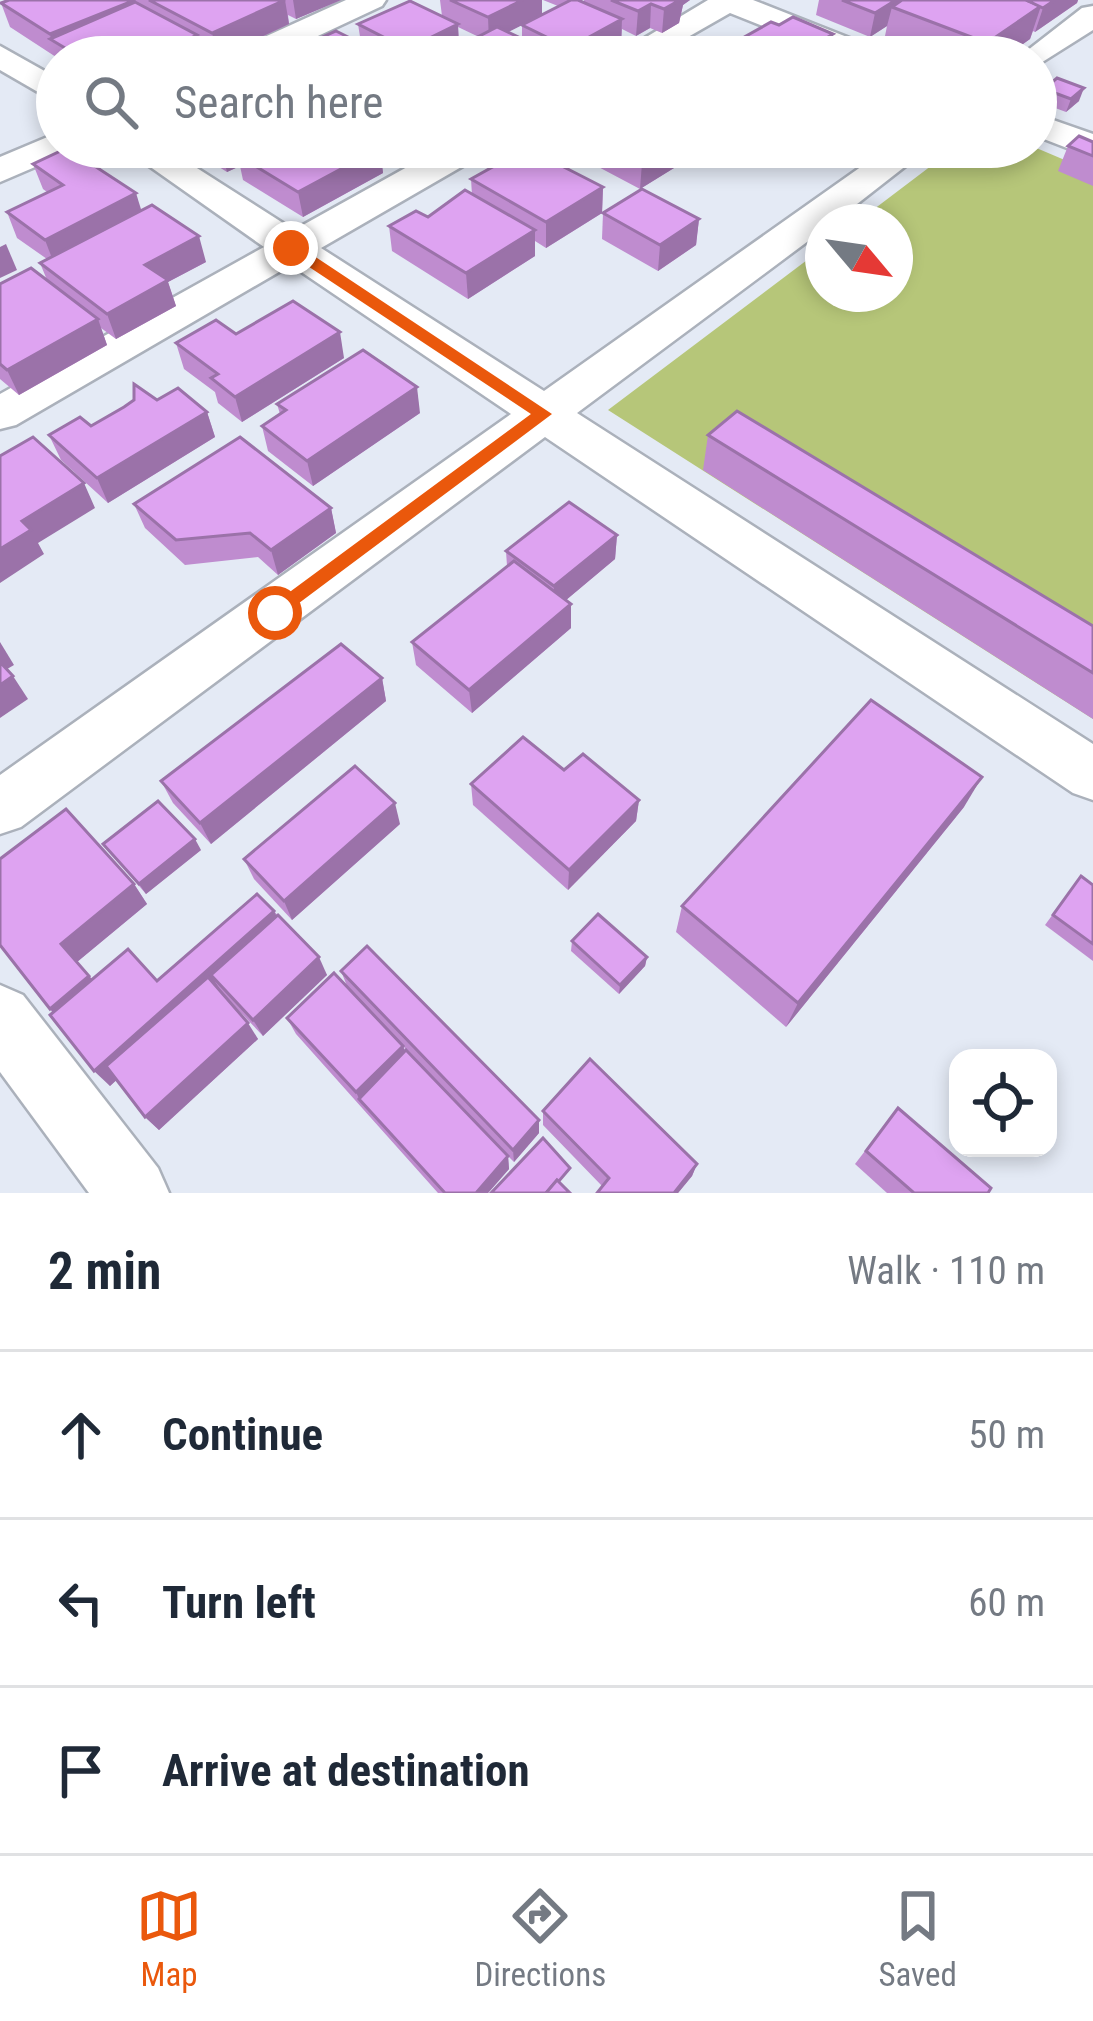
<!DOCTYPE html>
<meta charset="utf-8">
<style>
:root{--surface:#fff;--page:#f2f2f3;--text:#1f2937;--muted:#747a83;--line:#e0e1e3;--accent:#ea580c}
body{margin:0;font-family:"Roboto Condensed",sans-serif;background:var(--page);color:var(--text)}
.controls{position:absolute;right:36px;bottom:36px;display:grid;overflow:hidden;border-radius:24px;box-shadow:0 6px 18px #0003}
.controls button{width:108px;height:108px;display:grid;place-items:center;padding:0;border:0;border-bottom:3px solid var(--line);background:var(--surface);color:var(--text);font:60px sans-serif}
.compass{position:absolute;left:805px;top:204px;width:108px;height:108px;border-radius:50%;background:var(--surface);box-shadow:0 6px 18px #0003;rotate:119deg}
.stop{position:absolute;width:36px;height:36px;margin:-27px;border:9px solid #ea580c;border-radius:50%;background:#fff}
.stop.end{background:#ea580c;border-color:#fff;box-shadow:0 3px 12px #0008}
.list{margin:0;padding:0;list-style:none}
h2{display:flex;justify-content:space-between;align-items:center;height:156px;margin:0;padding:0 48px;font-size:51px}
h2 small{font-size:39px;font-weight:400;color:var(--muted)}
.list li{display:grid;grid-template-columns:78px 1fr auto;gap:36px;align-items:center;box-sizing:border-box;height:168px;padding:0 48px;border-top:3px solid var(--line)}
.list b{display:block;font-size:45px;white-space:nowrap}
.list em{font-size:39px;font-style:normal;color:var(--muted)}
.icon{flex:none;width:66px;height:66px;fill:none;stroke:currentColor;stroke-width:2;stroke-linecap:round;stroke-linejoin:round}
.map{position:relative;flex:none;width:1093px;height:1193px;overflow:hidden}
.search{position:absolute;background:var(--surface);box-shadow:0 6px 18px #0003;left:36px;right:36px;top:36px;height:132px;display:flex;align-items:center;gap:30px;box-sizing:border-box;padding:0 42px;border-radius:66px;color:var(--muted);font-size:45px}
.sheet{height:660px;background:var(--surface)}
nav{display:flex;justify-content:space-around;align-items:center;box-sizing:border-box;height:168px;border-top:3px solid var(--line);background:var(--surface);font-size:33px;color:var(--muted)}
nav a{display:grid;justify-items:center;gap:6px}
nav .on{color:var(--accent)}
.map>svg:first-child{display:block}
.green{fill:#b6c679}
.lines{fill:none;stroke-linecap:round;stroke-linejoin:round}
.minor-casing{stroke:#abb1bb;stroke-width:5}
.minor{fill:#fff;fill-rule:evenodd}
.wall{fill:#bf8ccf;fill-rule:evenodd}
.shaded-wall{fill:#9b72a9}
.building{fill:#dea3f1;stroke:#9b72a9;stroke-width:3}
.route{fill:#ea580c}
</style>
<div class="map">
<svg width="1093" height="1193" viewBox="0 0 1093 1193">
<rect width="100%" height="100%" fill="#e4eaf5"/>
<path class="green" d="M956,147H1034L1093,172V719L608,410L823,248V294H895V222H857Z"/>
<g class="lines">
<g class="minor-casing">
<g id="minor">
<path d="M346,0H386L382,6L273,57H231L236,50Z"/>
<path d="M708,0H753L880,50L885,57H840L730,13L653,57H613Z"/>
<path d="M1093,6V30L1036,66V57H1019L1082,8Z"/>
<path d="M0,46L57,78V103L0,70Z"/>
<path d="M1036,114L1093,134V158L1036,136Z"/>
<path d="M57,133V147H73L70,152L0,182V157Z"/>
<path d="M122,147H164L294,230L443,147H487L482,155L321,248L544,391L889,147H930L834,222H823V230L577,413L1093,744V800L1073,793L545,437L21,827L0,834V775L511,414L291,265L16,425L0,429V394L264,247Z"/>
<path d="M0,985L23,995L158,1168L169,1193H89L0,1072Z"/>
</g>
</g>
<use href="#minor" class="minor"/>
</g>
<g class="wall">
<path d="M9,0H341L296,19L288,15L289,24L219,57L200,48L202,57H57V61L56,57L10,27L1,3Z"/>
<path d="M440,0H542V15L507,32L522,39V25L584,3V0H690L683,5L679,23L662,33L650,28L636,36L622,29L621,44L597,57H305L303,46L361,43L358,24L442,16ZM458,27L479,37L459,47Z"/>
<path d="M543,0H571L558,6Z"/>
<path d="M819,0H1078L1077,3L1035,32L1033,31L1030,39L1005,57H925L884,41L887,26L870,37L816,15Z"/>
<path d="M730,45L829,57H729Z"/>
<path d="M1044,89L1079,101L1066,112L1039,102Z"/>
<path d="M1093,142V186L1058,171L1068,146Z"/>
<path d="M191,147H378L380,148L383,173L303,217L243,180L240,166L227,172L192,150Z"/>
<path d="M399,147H427L413,155Z"/>
<path d="M574,147H692L675,159L674,168L640,189L574,154Z"/>
<path d="M33,164L142,210L206,262L168,282L176,306L116,339L101,328L107,345L19,395L0,379V284L47,280L40,263L47,259L17,238L7,212L47,192L43,189Z"/>
<path d="M534,164L603,187L602,213L546,248L535,241V256L468,299L392,251L389,226L428,217L472,195L471,179Z"/>
<path d="M603,213L699,219L696,245L658,271L602,239Z"/>
<path d="M236,334L344,358L242,422L218,403L215,392L184,369L176,343Z"/>
<path d="M157,400L207,412L215,437L108,503L61,460L49,435L91,426Z"/>
<path d="M277,404L420,413L313,486L268,451L262,426L280,414Z"/>
<path d="M708,435L1093,626V719L703,470Z"/>
<path d="M134,504L331,508L336,533L278,575L258,557L185,565L145,528Z"/>
<path d="M617,535L615,559L566,600L571,604V628L472,713L416,665L412,642L507,566L506,551Z"/>
<path d="M382,678L386,701L211,844L173,803L161,781Z"/>
<path d="M564,770L639,800L636,821L568,890L473,805L471,784Z"/>
<path d="M964,807L786,1027L676,932L682,906Z"/>
<path d="M400,824L292,920L254,879L244,859Z"/>
<path d="M103,844L201,850L146,894Z"/>
<path d="M1081,876L1093,885V961L1045,925Z"/>
<path d="M134,884L147,904L77,962L92,979L157,981L274,911L327,975L263,1036L226,997L258,1039L159,1130L145,1117L116,1080L110,1086L0,945Z"/>
<path d="M572,941L647,957L645,966L619,994L571,951Z"/>
<path d="M341,971L539,1133L514,1162L508,1156L509,1169L488,1193H438L296,1034L287,1018L347,986ZM404,1047L479,1126L405,1051Z"/>
<path d="M898,1108L988,1193H887L855,1164Z"/>
<path d="M543,1111L697,1164L692,1176L678,1193H597L602,1186L543,1125Z"/>
</g>
<g class="shaded-wall">
<path d="M135,0L142,24L51,40L50,34Z"/>
<path d="M285,0L289,24L218,57L212,33Z"/>
<path d="M293,0H341L296,19Z"/>
<path d="M523,0H542V15L489,42L488,17Z"/>
<path d="M672,0H690L683,5L679,23L662,33L664,9Z"/>
<path d="M896,0H924L892,7L887,26L870,37L875,13Z"/>
<path d="M1055,0H1078L1077,3L1035,32L1043,8Z"/>
<path d="M651,4L650,28L636,36L638,11Z"/>
<path d="M1041,6L1030,39L1005,57H983L987,43Z"/>
<path d="M622,19L621,44L597,57H569V48Z"/>
<path d="M458,24L459,48L442,57H408L407,49Z"/>
<path d="M833,34L829,57H795Z"/>
<path d="M197,35L202,57H149Z"/>
<path d="M1084,88L1079,101L1066,112L1071,99Z"/>
<path d="M221,147H277L237,155L240,166L227,172Z"/>
<path d="M412,147H427L413,155Z"/>
<path d="M668,147H692L675,159L674,168L640,189L642,163Z"/>
<path d="M380,148L383,173L303,217L298,192Z"/>
<path d="M603,187L602,213L546,248V222Z"/>
<path d="M136,193L144,219L55,266L45,240Z"/>
<path d="M699,219L696,245L658,271L660,245Z"/>
<path d="M535,230V256L468,299L466,273Z"/>
<path d="M199,236L206,262L168,282L176,306L116,339L107,314L145,265Z"/>
<path d="M6,244L17,270L0,278V247Z"/>
<path d="M98,319L107,345L19,395L7,370Z"/>
<path d="M340,332L344,358L242,422L235,397Z"/>
<path d="M417,387L420,413L313,486L307,461Z"/>
<path d="M207,412L215,437L108,503L97,478Z"/>
<path d="M84,483L95,508L38,543L44,554L0,583V549L22,521Z"/>
<path d="M331,508L336,533L278,575L271,550Z"/>
<path d="M617,535L615,559L553,611L554,586Z"/>
<path d="M571,604V628L472,713L469,690Z"/>
<path d="M0,642L14,665L2,672L0,669Z"/>
<path d="M13,676L28,699L0,718V685Z"/>
<path d="M382,678L386,701L211,844L200,823Z"/>
<path d="M982,777L964,807L786,1027L798,1003Z"/>
<path d="M639,800L636,821L568,890L569,870Z"/>
<path d="M395,803L400,824L292,920L284,901Z"/>
<path d="M195,839L201,850L146,894L139,884Z"/>
<path d="M134,884L147,904L77,962L61,944Z"/>
<path d="M274,911L283,930L211,975L219,988L110,1086L94,1071Z"/>
<path d="M319,957L327,975L263,1036L253,1020Z"/>
<path d="M647,957L645,966L619,994L620,985Z"/>
<path d="M89,976L104,994L67,1026L50,1009Z"/>
<path d="M248,1023L258,1039L159,1130L145,1117Z"/>
<path d="M403,1046L408,1061L359,1099L363,1107L356,1092Z"/>
<path d="M539,1120V1133L514,1162L513,1150Z"/>
<path d="M508,1156L509,1169L488,1193H476Z"/>
<path d="M697,1164L692,1176L678,1193H674Z"/>
</g>
<g class="building">
<path d="M9,0H135L50,34L1,3Z"/>
<path d="M149,0H285L212,33Z"/>
<path d="M450,0H523L488,17Z"/>
<path d="M571,0H578L622,19L569,48L522,25Z"/>
<path d="M611,0H680L664,9L651,4L638,11Z"/>
<path d="M842,0H896L875,13Z"/>
<path d="M902,0H1026L1041,6L987,43L892,7Z"/>
<path d="M1026,0H1055L1043,8Z"/>
<path d="M410,1L458,24L407,49L358,24Z"/>
<path d="M135,2L197,35L149,57H80L50,39Z"/>
<path d="M793,17L833,34L795,57H758L730,45L771,22L779,25Z"/>
<path d="M497,27L561,57H439Z"/>
<path d="M336,31L388,57H310L318,53L303,46Z"/>
<path d="M862,52L875,57H854Z"/>
<path d="M1057,78L1084,88L1071,99L1044,89Z"/>
<path d="M1079,136L1093,142V156L1068,146Z"/>
<path d="M253,147H378L380,148L298,192L237,155Z"/>
<path d="M610,147H669L642,163Z"/>
<path d="M67,148L136,193L45,240L7,212L63,185L33,164Z"/>
<path d="M516,154L534,164L554,162L603,187L546,222L471,179Z"/>
<path d="M642,189L699,219L660,245L603,213Z"/>
<path d="M465,190L535,230L466,273L389,226L416,211L428,217Z"/>
<path d="M152,205L199,236L145,265L168,280L107,314L40,263Z"/>
<path d="M31,268L98,319L7,370L0,364V284Z"/>
<path d="M293,301L340,332L235,397L211,378L218,374L176,343L216,320L236,334Z"/>
<path d="M363,350L417,387L307,461L262,426L286,410L277,404Z"/>
<path d="M134,384L157,400L178,388L207,412L97,478L49,435L80,417L91,426L124,407L134,400Z"/>
<path d="M737,411L1093,626V673L708,435Z"/>
<path d="M33,437L84,483L22,521L31,530L0,549V456Z"/>
<path d="M240,437L331,508L271,550L250,533L176,540L134,504Z"/>
<path d="M569,502L617,535L554,586L506,551Z"/>
<path d="M514,561L571,604L469,690L412,642Z"/>
<path d="M341,644L382,678L200,823L161,781Z"/>
<path d="M0,662L13,676L0,685Z"/>
<path d="M871,700L982,777L798,1003L682,906Z"/>
<path d="M523,737L564,770L583,754L639,800L569,870L471,784Z"/>
<path d="M355,766L395,803L284,901L244,859Z"/>
<path d="M158,801L195,839L139,884L103,844Z"/>
<path d="M66,809L134,884L61,944L89,976L50,1009L0,945V859Z"/>
<path d="M1081,876L1093,885V944L1053,915Z"/>
<path d="M257,894L274,911L94,1071L50,1015L128,949L157,981Z"/>
<path d="M598,914L647,957L620,985L572,941Z"/>
<path d="M278,915L319,957L253,1020L211,975Z"/>
<path d="M367,946L539,1120L513,1150L341,971Z"/>
<path d="M334,973L403,1046L356,1092L287,1018Z"/>
<path d="M208,977L248,1023L145,1117L106,1066Z"/>
<path d="M406,1050L508,1156L476,1193H445L359,1099Z"/>
<path d="M590,1059L697,1164L674,1193H597L609,1178L543,1111Z"/>
<path d="M898,1108L991,1188L988,1193H914L866,1151Z"/>
<path d="M543,1138L570,1168L559,1181L557,1180L546,1193H491Z"/>
<path d="M557,1180L570,1193H546Z"/>
</g>
<path class="route" d="M285,244H296L552,414L275,621L268,619V608L531,414L285,251Z"/>
</svg>
<div class="controls">
<button><svg class="icon" aria-label="locate" viewBox="0 0 24 24"><circle cx="12" cy="12" r="6"/><path d="M12 2v4M12 18v4M2 12h4M18 12h4"/></svg></button>
</div>
<svg class="compass" viewBox="-18 -18 36 36"><path d="M0-13l5 13h-10z" fill="#e53935"/><path d="M0 13l5-13h-10z" fill="#747a83"/></svg>
<div class="stop" style="left:275px;top:613px"></div>
<div class="stop end" style="left:291px;top:248px"></div>
<div class="search"><svg class="icon" aria-label="search" viewBox="0 0 24 24"><circle cx="10" cy="10" r="6"/><path d="M15 15l6 6"/></svg>Search here</div>
</div>
<section class="sheet">
<h2>2 min<small>Walk · 110 m</small></h2>
<ul class="list">
<li><svg class="icon" aria-label="ahead" viewBox="0 0 24 24"><path d="M12 20V5M6 11l6-6 6 6"/></svg><div><b>Continue</b></div><em>50 m</em></li>
<li><svg class="icon" aria-label="left" viewBox="0 0 24 24"><path d="M17 20v-9H6M10 6l-5 5 5 5"/></svg><div><b>Turn left</b></div><em>60 m</em></li>
<li><svg class="icon" aria-label="arrive" viewBox="0 0 24 24"><path d="M6 21V4h12l-3 4 3 4H6"/></svg><div><b>Arrive at destination</b></div></li>
</ul>
</section>
<nav>
<a class="on"><svg class="icon" aria-label="map" viewBox="0 0 24 24"><path d="M3 6l6-2 6 2 6-2v14l-6 2-6-2-6 2zM9 4v14M15 6v14"/></svg>Map</a>
<a><svg class="icon" aria-label="directions" viewBox="0 0 24 24"><path d="M12 3l9 9-9 9-9-9zM9 14v-3h6M13 9l2 2-2 2"/></svg>Directions</a>
<a><svg class="icon" aria-label="saved" viewBox="0 0 24 24"><path d="M7 4h10v16l-5-4-5 4z"/></svg>Saved</a>
</nav>
